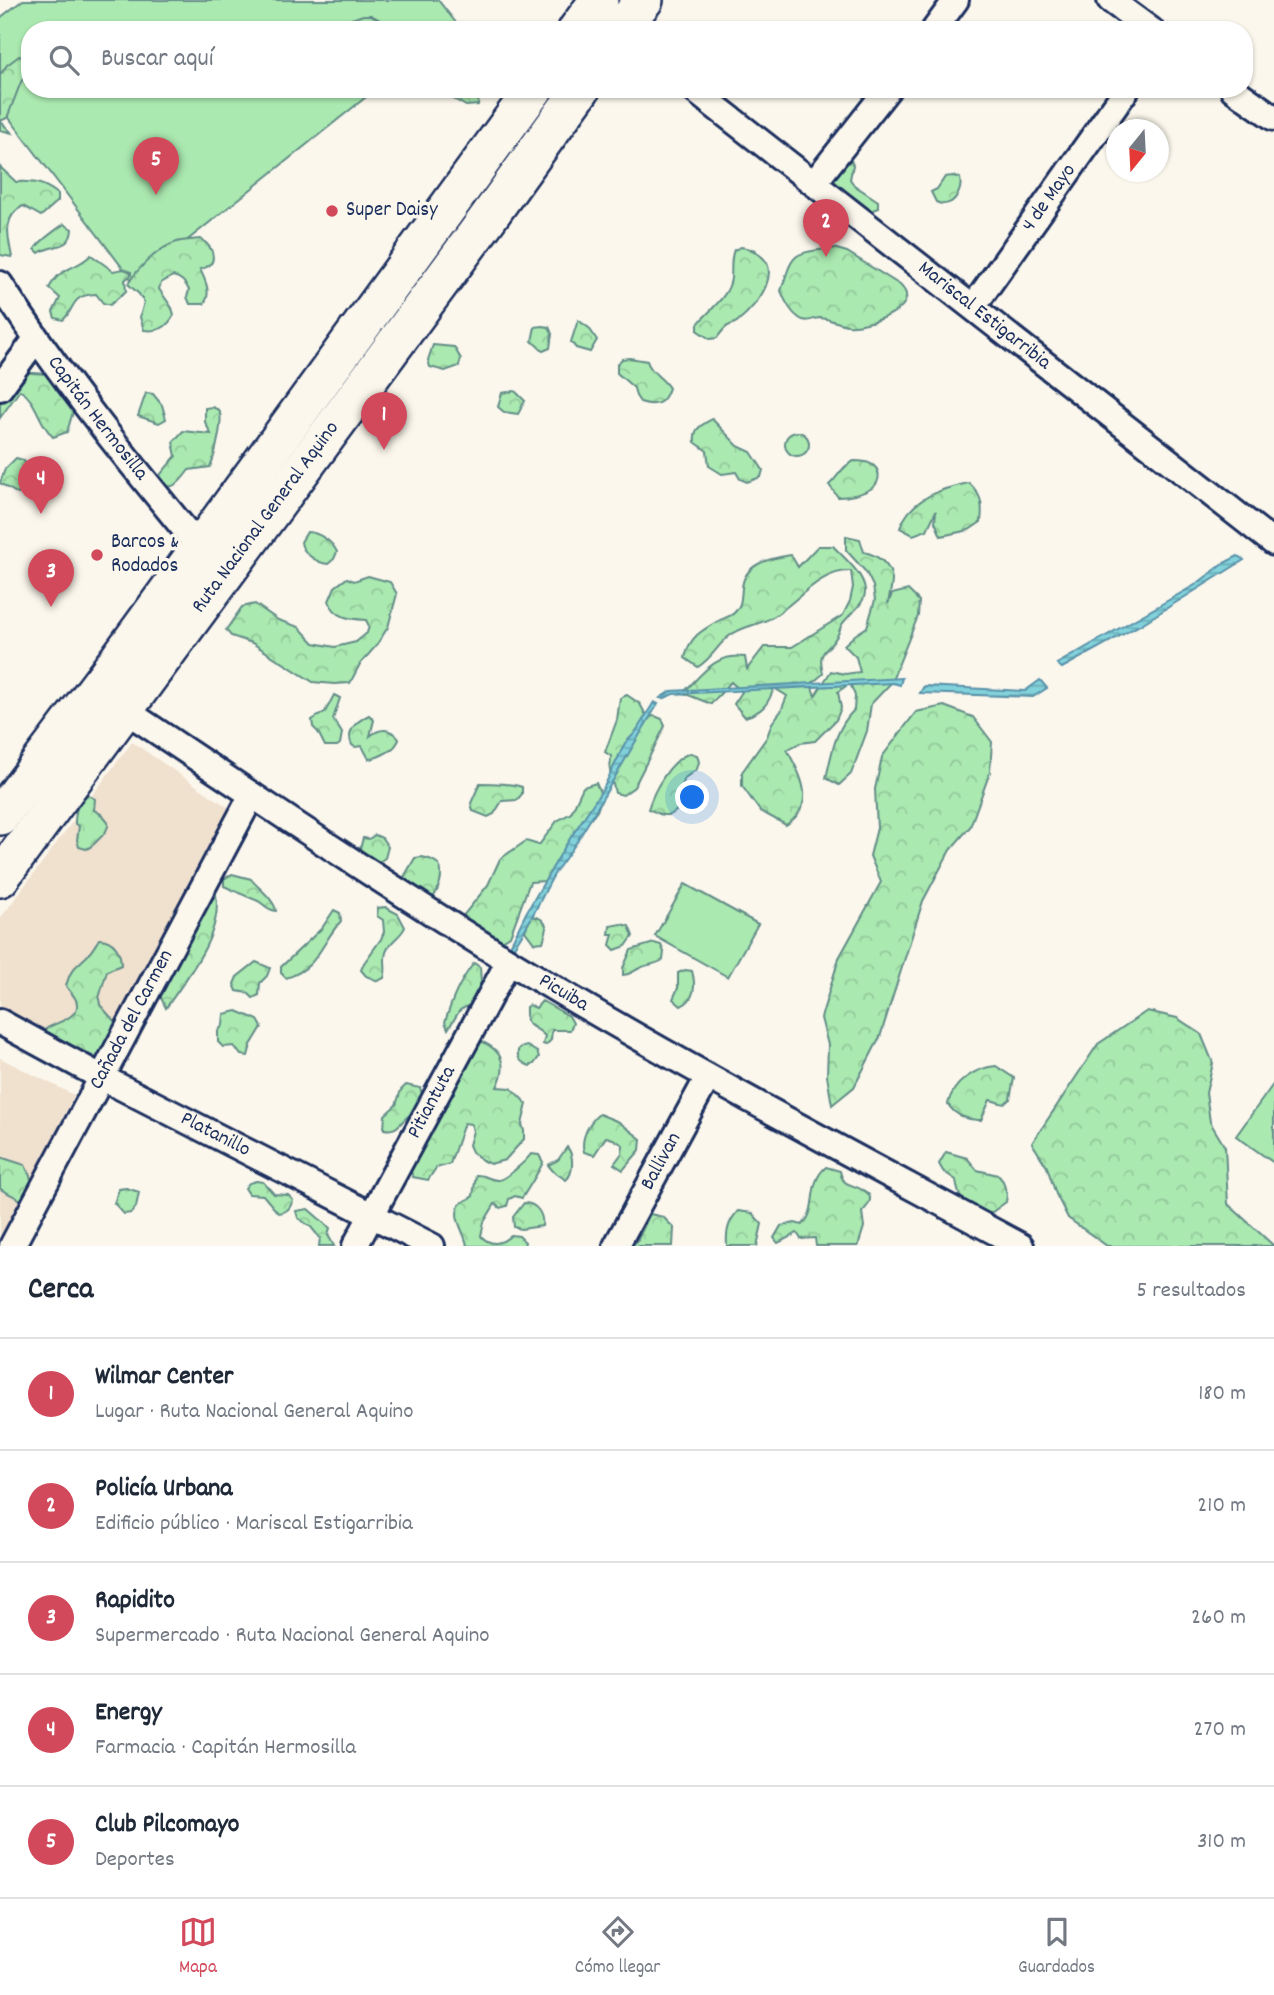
<!DOCTYPE html>
<html lang="es">
<meta charset="utf-8">
<style>
:root{--surface:#fff;--page:#f2f2f3;--text:#1f2937;--muted:#747a83;--line:#e0e1e3;--accent:#d1495b}
body{margin:0;font-family:Dekko,sans-serif;background:var(--page);color:var(--text)}
.compass{position:absolute;left:1106px;top:119px;width:63px;height:63px;border-radius:50%;background:var(--surface);box-shadow:0 2px 5px #0004;rotate:198deg}
.you{position:absolute;left:693px;top:798px;width:24px;height:24px;margin:-18px;border:5px solid #fff;border-radius:50%;background:#1a73e8;box-shadow:0 0 0 10px #1a73e833}
.badge{display:grid;place-items:center;width:46px;height:46px;border-radius:50%;background:var(--accent);color:#fff;font-size:23px;font-weight:700}
.pin{position:absolute;translate:-50% -58px;filter:drop-shadow(0 2px 4px #0008)}
.pin::after{content:'';position:absolute;top:37px;width:24px;height:21px;background:inherit;clip-path:polygon(0 0,100% 0,50% 100%)}
.list{margin:0;padding:0;list-style:none}
h2{display:flex;justify-content:space-between;align-items:center;height:91px;margin:0;padding:0 28px;font-size:30px}
h2 small{font-size:23px;font-weight:400;color:var(--muted)}
.list li{display:grid;grid-template-columns:46px 1fr auto;gap:21px;align-items:center;box-sizing:border-box;height:112px;padding:0 28px;border-top:2px solid var(--line)}
.list b{display:block;font-size:26px;white-space:nowrap}
.list p{margin:0;font-size:23px;white-space:nowrap;color:var(--muted)}
.list em{font-size:23px;font-style:normal;color:var(--muted)}
.icon{flex:none;width:38px;height:38px;fill:none;stroke:currentColor;stroke-width:2;stroke-linecap:round;stroke-linejoin:round}
.map{position:relative;flex:none;width:1274px;height:1246px;overflow:hidden}
.search{position:absolute;background:var(--surface);box-shadow:0 2px 5px #0004;left:21px;right:21px;top:21px;height:77px;display:flex;align-items:center;gap:18px;box-sizing:border-box;padding:0 24px;border-radius:28px;color:var(--muted);font-size:26px}
.sheet{height:651px;background:var(--surface)}
nav{display:flex;justify-content:space-around;align-items:center;box-sizing:border-box;height:98px;border-top:2px solid var(--line);background:var(--surface);font-size:19px;color:var(--muted)}
nav a{display:grid;justify-items:center;gap:4px}
nav .on{color:var(--accent)}
.map>svg:first-child{display:block}
.built{fill:#f0e0ce}
.green{fill:#aae9b0;stroke:#628c87;stroke-width:2}
.forest{fill:url(#forest-crowns);stroke:#628c87;stroke-width:2}
.water{fill:url(#water-rules);stroke:#5991a9;stroke-width:2}
.lines{fill:none;stroke-linecap:round;stroke-linejoin:round}
.minor-casing{stroke:#1b2f5e;stroke-width:30}
.highway-casing{stroke:#1b2f5e;stroke-width:42}
.minor{stroke:#fbf7ec;stroke-width:24}
.highway{stroke:#fbf7ec;stroke-width:37}
.poi-dot{fill:#d1495b;stroke:#fbf7ec;stroke-width:2.5}
.labels{text-anchor:middle;dominant-baseline:central;stroke-width:7;stroke-linejoin:round;paint-order:stroke}
.street-label{font-size:21px;fill:#1b2f5e;stroke:#fbf7ec}
.poi-label{font-size:21px;fill:#1b2f5e;stroke:#fbf7ec;text-anchor:start}
</style>
<div class="map">
<svg width="1274" height="1246" viewBox="0 0 1274 1246">
<defs>
<pattern id="forest-crowns" width="20" height="18" patternUnits="userSpaceOnUse" patternTransform="scale(1.75)"><rect width="20" height="18" fill="#aae9b0"/><path d="M2 6a3 3 0 1 1 6 0M12 15a3 3 0 1 1 6 0" fill="none" stroke="#92c89a"/></pattern>
<pattern id="water-rules" width="6" height="5" patternUnits="userSpaceOnUse" patternTransform="scale(1.75)"><rect width="6" height="5" fill="#82d2db"/><path d="M0 2.5h6" fill="none" stroke="#6aabb5"/></pattern>
</defs>
<rect width="100%" height="100%" fill="#fbf7ec"/>
<filter id="ink" filterUnits="userSpaceOnUse"><feTurbulence type="fractalNoise" baseFrequency=".0143" numOctaves="2"/><feDisplacementMap in="SourceGraphic" scale="14" xChannelSelector="R" yChannelSelector="G"/><feConvolveMatrix kernelMatrix="1 2 1 2 8 2 1 2 1" color-interpolation-filters="sRGB"/></filter>
<g filter="url(#ink)">
<g class="built">
<path d="M132,742L229,808L97,1066L0,1018V919Z"/>
<path d="M0,1058L74,1095L1,1246H0Z"/>
</g>
<g class="green">
<path d="M23,0H438L457,24L450,30H30V89H376L134,283L0,106V18Z"/>
<path d="M685,884L758,924L728,977L655,936Z"/>
<path d="M1274,1083V1163L1236,1136Z"/>
</g>
<g class="forest">
<path d="M363,15H371L382,21C374,33 360,30 346,30L343,22Z"/>
<path d="M19,56L30,60V70L21,82L7,118L0,121L12,133L0,130V75L7,65Z"/>
<path d="M436,89H472L479,95L478,105L466,106Z"/>
<path d="M843,155L850,158L853,165L850,179L854,185L878,201V208L865,213L831,185L832,178Z"/>
<path d="M0,167L16,182C34,181 44,183 58,194V201L41,216L23,206C2,217 8,237 12,257L0,255Z"/>
<path d="M953,176L960,178C964,192 951,210 936,202L931,192L937,189L945,177Z"/>
<path d="M64,224L72,229C71,250 52,244 39,253L35,249C39,241 56,230 64,224Z"/>
<path d="M201,239C215,248 219,266 200,269C205,280 212,292 204,304H190L187,297L189,290C185,282 181,278 173,276L161,283L159,289L172,308L174,315C167,328 158,332 144,330L140,317L144,302L139,294L128,284C138,268 159,247 177,242C184,240 193,240 201,239Z"/>
<path d="M741,247L756,250L752,251C788,266 758,305 738,321C735,324 731,324 728,326C724,328 720,334 717,338L710,339L698,331V324C709,310 729,297 731,278C732,268 730,259 734,250Z"/>
<path d="M833,248L847,252L900,285C926,309 864,327 848,325C839,324 830,319 821,318C813,318 807,324 799,318C790,312 785,301 781,291C794,251 791,254 833,248Z"/>
<path d="M91,255L113,271L124,269L131,272V275L125,280L126,291L110,305L103,303L96,294C70,295 76,308 63,320L55,318L53,312L60,298L49,288C63,264 73,272 91,255Z"/>
<path d="M578,320L589,328L597,340L590,352L576,348L571,342Z"/>
<path d="M542,326L549,327L552,334L550,348L543,351L532,341L535,327Z"/>
<path d="M433,345L454,347L461,359L459,366L445,371L430,367L428,360Z"/>
<path d="M629,358L647,361C651,374 663,377 669,388C664,404 656,407 640,402L636,396L634,388L617,373V364L622,359Z"/>
<path d="M19,372L47,374L75,405L67,432L53,437C37,421 38,402 20,390L0,418V393Z"/>
<path d="M515,391L525,401L518,414L504,412L498,407L502,393Z"/>
<path d="M146,393L153,394L162,405L166,419L159,423L138,416Z"/>
<path d="M212,407L219,410C224,419 215,456 210,467L189,470C182,479 178,486 167,487L160,475L176,456L173,442L183,431L211,434L205,422V408Z"/>
<path d="M712,419L738,446L751,452L763,470L761,477L747,482L740,479L736,472L722,474L709,466L707,451L695,442C693,428 702,425 712,419Z"/>
<circle cx="797" cy="444" r="12"/>
<path d="M16,458L23,460L32,471L28,485L18,494L0,483L5,469Z"/>
<path d="M854,461C859,461 866,461 871,464C881,469 881,482 872,488C863,494 848,497 838,497L829,485C838,477 843,465 854,461Z"/>
<path d="M969,483C982,495 983,505 981,522L969,530L941,536L935,522L936,511L927,530L913,535L900,528C910,499 941,488 969,483Z"/>
<path d="M307,532C318,532 332,541 337,552L334,559L328,564C317,563 302,553 301,542Z"/>
<path d="M846,536L860,539L864,552C877,555 891,564 892,580C892,587 889,596 888,604L892,594L908,590L919,601L918,616L891,683L871,704L867,731L851,774L839,785L826,778C832,753 835,729 854,710L855,696L850,683L838,692L841,708L836,720L815,741L800,743L787,750C802,777 817,805 786,825L760,811L742,786V772L767,737L772,723L781,711L787,696L774,688C768,705 762,712 745,717L734,704L742,692L731,682L711,704L683,693C703,673 715,653 745,657L747,669L764,647H792L843,615L850,601L853,587L851,571C820,570 798,601 773,617C760,625 740,626 728,637C716,647 713,657 698,667L685,658C689,637 702,630 720,620C724,618 731,616 734,613C742,606 741,597 742,588C744,563 771,558 791,555L798,567L818,546H833C843,557 864,574 865,590C866,605 848,614 841,626C840,629 839,633 837,636C827,654 817,648 823,674L811,684L815,696L831,671L845,674L860,672L856,657L844,645L855,635L867,627L875,600L873,586L866,572L846,550Z"/>
<path d="M368,576L390,582L397,594L388,627L376,646L360,664L350,683L334,684L313,682L252,643L231,636L226,630L242,607L255,604L278,620L299,627L314,643L335,647L356,642L367,633L369,626L366,620C350,619 335,618 329,601L335,587L347,578L354,581Z"/>
<path d="M334,695L340,698L333,719L342,733L340,744L337,746H325L318,732L313,727L312,720L325,712Z"/>
<path d="M627,695L640,704L647,717L655,716L662,719L665,726L634,787L623,795L615,793L610,771L611,756L605,752L617,720L620,698Z"/>
<path d="M944,706L973,717L992,742L990,772L970,827L950,850L923,901L880,1037L854,1087L832,1105L827,1076L828,1045L821,1018L839,958L881,882L870,856L877,828L875,789L882,757L916,712Z"/>
<path d="M369,715L374,720L370,736C380,728 390,727 399,739C396,750 380,757 369,759L362,746L355,747L352,745C345,730 357,721 369,715Z"/>
<path d="M690,753L697,755L699,762L697,769L685,778L680,791L678,805L676,811L670,815H662L648,809C654,790 670,760 690,753Z"/>
<path d="M480,783C491,783 513,784 522,787V794L517,800L502,801L494,814L488,817L473,811L471,803Z"/>
<path d="M596,783L602,797L597,811L568,847L545,881L530,882L510,936L497,944L462,917L488,885L500,859L526,841L539,845L557,821L571,813L583,787Z"/>
<path d="M88,795L95,799L94,810C111,819 113,826 99,839C94,844 92,847 86,849L79,847L77,840L79,826L75,824C75,811 77,802 88,795Z"/>
<path d="M375,835L382,838L388,847L385,858L379,862L371,860L360,849L363,838L369,839Z"/>
<path d="M422,857C427,858 434,860 438,864C446,874 437,895 429,902L400,884L415,858Z"/>
<path d="M232,874L251,879C258,888 275,900 276,911C266,910 264,903 256,900C245,896 235,891 224,886V879Z"/>
<path d="M216,895C223,934 187,977 166,1008L160,996C172,961 191,922 216,895Z"/>
<path d="M385,907L398,914L405,927C401,937 391,940 387,950C382,959 388,967 384,978L378,981L366,976L361,970L364,963L381,939L384,932L383,920L377,916L378,908Z"/>
<path d="M334,910L340,913L341,921C320,944 319,968 286,978L281,973V967L322,928Z"/>
<path d="M531,916C540,917 544,920 547,928L543,942L534,943L525,931Z"/>
<path d="M621,924L629,926L633,936L626,946L615,950L610,945L613,934H609L610,926Z"/>
<path d="M99,939C114,939 121,952 121,965L107,971L99,998L100,1005L116,1023V1029L104,1057L89,1064L47,1037L46,1029C56,1022 83,1017 76,1000C74,995 69,991 66,986C71,969 73,969 85,958C91,953 95,945 99,939Z"/>
<path d="M654,943L661,945L664,952L663,960C655,965 648,964 640,968C633,971 632,974 623,975V968L631,950Z"/>
<path d="M256,962L270,968L267,976L260,983L259,995L253,998L248,993L237,991L234,984L237,977Z"/>
<path d="M474,963L480,967L481,982L473,1003L460,1010L448,1029L445,1022C452,1000 459,982 474,963Z"/>
<path d="M685,970L692,971C696,985 695,1000 681,1006L673,999L678,988V973Z"/>
<path d="M542,1001L569,1016L573,1023L570,1030H552L551,1040L546,1045L543,1044L545,1036C533,1023 525,1031 526,1007L529,1005L536,1008Z"/>
<path d="M237,1011L258,1020L262,1027L251,1045L248,1056L241,1055L234,1046L223,1047L218,1042V1031L223,1025L224,1014Z"/>
<path d="M1147,1011L1177,1018L1201,1034L1213,1063L1206,1093L1210,1122L1225,1147L1228,1204L1274,1246H1107L1068,1218L1056,1194L1047,1167L1032,1143L1098,1044Z"/>
<path d="M480,1041C503,1050 508,1066 497,1087L511,1088L527,1104L522,1124L524,1131V1139L505,1160L490,1164L483,1161L472,1152L469,1145L473,1131L471,1124L464,1123L450,1164L436,1168L428,1180L413,1177L410,1170Z"/>
<path d="M527,1046L537,1052L539,1057L534,1064L530,1066C521,1063 515,1057 519,1048Z"/>
<path d="M996,1066L1014,1078L1010,1099L1004,1104L990,1100L981,1120C969,1121 954,1115 948,1104C953,1082 975,1068 996,1066Z"/>
<path d="M406,1085L420,1088C428,1105 414,1110 404,1120C397,1127 395,1131 384,1129L385,1115L396,1105L401,1090Z"/>
<path d="M599,1114L619,1122L641,1139L640,1150L623,1170L614,1164L622,1153L623,1145L613,1139L606,1137L594,1155L584,1152C580,1139 589,1122 599,1114Z"/>
<path d="M567,1147C574,1155 574,1173 566,1180L553,1171L548,1165L558,1160Z"/>
<path d="M946,1152L967,1158L977,1170L998,1175L1003,1181L1007,1195L1006,1202L988,1215C967,1203 959,1205 956,1180L943,1171L939,1164Z"/>
<path d="M531,1154L539,1155L543,1162C542,1166 526,1192 522,1198L515,1196L509,1199L507,1206L500,1208L495,1204L484,1222L481,1236C490,1246 501,1245 511,1235L519,1236L525,1242L524,1246H467C466,1234 452,1218 459,1206C461,1201 469,1200 473,1196L476,1175C485,1174 490,1181 499,1180C506,1179 527,1160 531,1154Z"/>
<path d="M0,1157L25,1165L34,1185L23,1201L0,1189Z"/>
<path d="M826,1167L840,1171C841,1176 841,1178 845,1182C852,1188 885,1190 862,1212L864,1227L858,1246H816L815,1238L801,1239L797,1233L778,1243L774,1238L781,1226L795,1223L802,1225C819,1210 806,1184 826,1167Z"/>
<path d="M256,1181L263,1182L274,1194L288,1195L293,1200C290,1209 287,1212 278,1213L263,1195L249,1194L245,1188L249,1183Z"/>
<path d="M126,1188L139,1192L136,1207L131,1213L124,1214L114,1203L119,1189Z"/>
<path d="M524,1203C536,1203 544,1214 542,1226L521,1229L514,1227L513,1217Z"/>
<path d="M308,1209L330,1228L328,1235L334,1246H319L320,1238L311,1227L298,1218L296,1211Z"/>
<path d="M738,1211L752,1213L762,1224L757,1246H727C726,1232 728,1222 738,1211Z"/>
<path d="M650,1214L663,1217L674,1228L673,1246H631L637,1241Z"/>
</g>
<g class="water">
<path d="M1238,556L1244,560L1140,625L1062,668L1057,664L1195,585L1224,563Z"/>
<path d="M902,678L900,685L893,683L673,694L663,699L660,698L671,691Z"/>
<path d="M1040,680L1047,688L1033,697L920,693L924,686L1025,691Z"/>
<path d="M654,702L658,704C631,748 606,794 579,838C571,852 560,864 552,878C539,902 529,926 513,948L510,946L526,913L567,843L604,787L625,743L635,733Z"/>
</g>
<g class="lines">
<g class="minor-casing">
<g id="minor">
<path d="M1110,0L1151,30"/>
<path d="M934,30L956,0"/>
<path id="s1" d="M693,89L1274,543"/>
<path d="M1233,89L1274,118"/>
<path d="M814,183L888,89"/>
<path id="s2" d="M0,284C60,377 129,462 200,548"/>
<path id="s3" d="M973,307L1127,89"/>
<path d="M0,388L36,339"/>
<path id="s4" d="M125,710C252,795 379,881 509,961C676,1063 849,1153 1021,1246"/>
<path id="s5" d="M0,1022L101,1077L432,1246"/>
<path id="s6" d="M12,1246L252,795"/>
<path id="s7" d="M355,1246L509,961"/>
<path id="s8" d="M616,1246L708,1077"/>
</g>
</g>
<g class="highway-casing">
<g id="highway">
<path d="M577,30L599,0"/>
<path d="M620,30L644,0"/>
<path d="M0,816L118,660L534,89"/>
<path id="s9" d="M0,878L485,222L581,89"/>
</g>
</g>
<use href="#minor" class="minor"/>
<use href="#highway" class="highway"/>
</g>
</g>
<g class="poi-dot">
<circle cx="332" cy="211" r="7"/>
<circle cx="97" cy="555" r="7"/>
</g>
<g class="labels">
<g class="street-label">
<text stroke="none"><textPath href="#s3" startOffset="133">4 de Mayo</textPath></text>
<text stroke="none"><textPath href="#s1" startOffset="369">Mariscal Estigarribia</textPath></text>
<text stroke="none"><textPath href="#s2" startOffset="166">Capitán Hermosilla</textPath></text>
<text stroke="none"><textPath href="#s9" startOffset="448">Ruta Nacional General Aquino</textPath></text>
<text stroke="none"><textPath href="#s4" startOffset="522">Picuiba</textPath></text>
<text stroke="none"><textPath href="#s6" startOffset="256">Cañada del Carmen</textPath></text>
<text stroke="none"><textPath href="#s7" startOffset="163">Pitiantuta</textPath></text>
<text stroke="none"><textPath href="#s5" startOffset="243">Platanillo</textPath></text>
<text stroke="none"><textPath href="#s8" startOffset="96">Ballivan</textPath></text>
</g>
<g class="poi-label">
<text x="346" y="211">Super Daisy</text>
<text x="111" y="543">Barcos &amp;<tspan x="111" dy="24">Rodados</tspan></text>
</g>
</g>
</svg>
<svg class="compass" viewBox="-18 -18 36 36"><path d="M0-13l5 13h-10z" fill="#e53935"/><path d="M0 13l5-13h-10z" fill="#747a83"/></svg>
<div class="you"></div>
<div class="pin badge" style="left:384px;top:450px">1</div>
<div class="pin badge" style="left:826px;top:257px">2</div>
<div class="pin badge" style="left:51px;top:607px">3</div>
<div class="pin badge" style="left:41px;top:514px">4</div>
<div class="pin badge" style="left:156px;top:195px">5</div>
<div class="search"><svg class="icon" aria-label="search" viewBox="0 0 24 24"><circle cx="10" cy="10" r="6"/><path d="M15 15l6 6"/></svg>Buscar aquí</div>
</div>
<section class="sheet">
<h2>Cerca<small>5 resultados</small></h2>
<ul class="list">
<li><span class="badge">1</span><div><b>Wilmar Center</b><p>Lugar · Ruta Nacional General Aquino</p></div><em>180 m</em></li>
<li><span class="badge">2</span><div><b>Policía Urbana</b><p>Edificio público · Mariscal Estigarribia</p></div><em>210 m</em></li>
<li><span class="badge">3</span><div><b>Rapidito</b><p>Supermercado · Ruta Nacional General Aquino</p></div><em>260 m</em></li>
<li><span class="badge">4</span><div><b>Energy</b><p>Farmacia · Capitán Hermosilla</p></div><em>270 m</em></li>
<li><span class="badge">5</span><div><b>Club Pilcomayo</b><p>Deportes</p></div><em>310 m</em></li>
</ul>
</section>
<nav>
<a class="on"><svg class="icon" aria-label="map" viewBox="0 0 24 24"><path d="M3 6l6-2 6 2 6-2v14l-6 2-6-2-6 2zM9 4v14M15 6v14"/></svg>Mapa</a>
<a><svg class="icon" aria-label="directions" viewBox="0 0 24 24"><path d="M12 3l9 9-9 9-9-9zM9 14v-3h6M13 9l2 2-2 2"/></svg>Cómo llegar</a>
<a><svg class="icon" aria-label="saved" viewBox="0 0 24 24"><path d="M7 4h10v16l-5-4-5 4z"/></svg>Guardados</a>
</nav>
